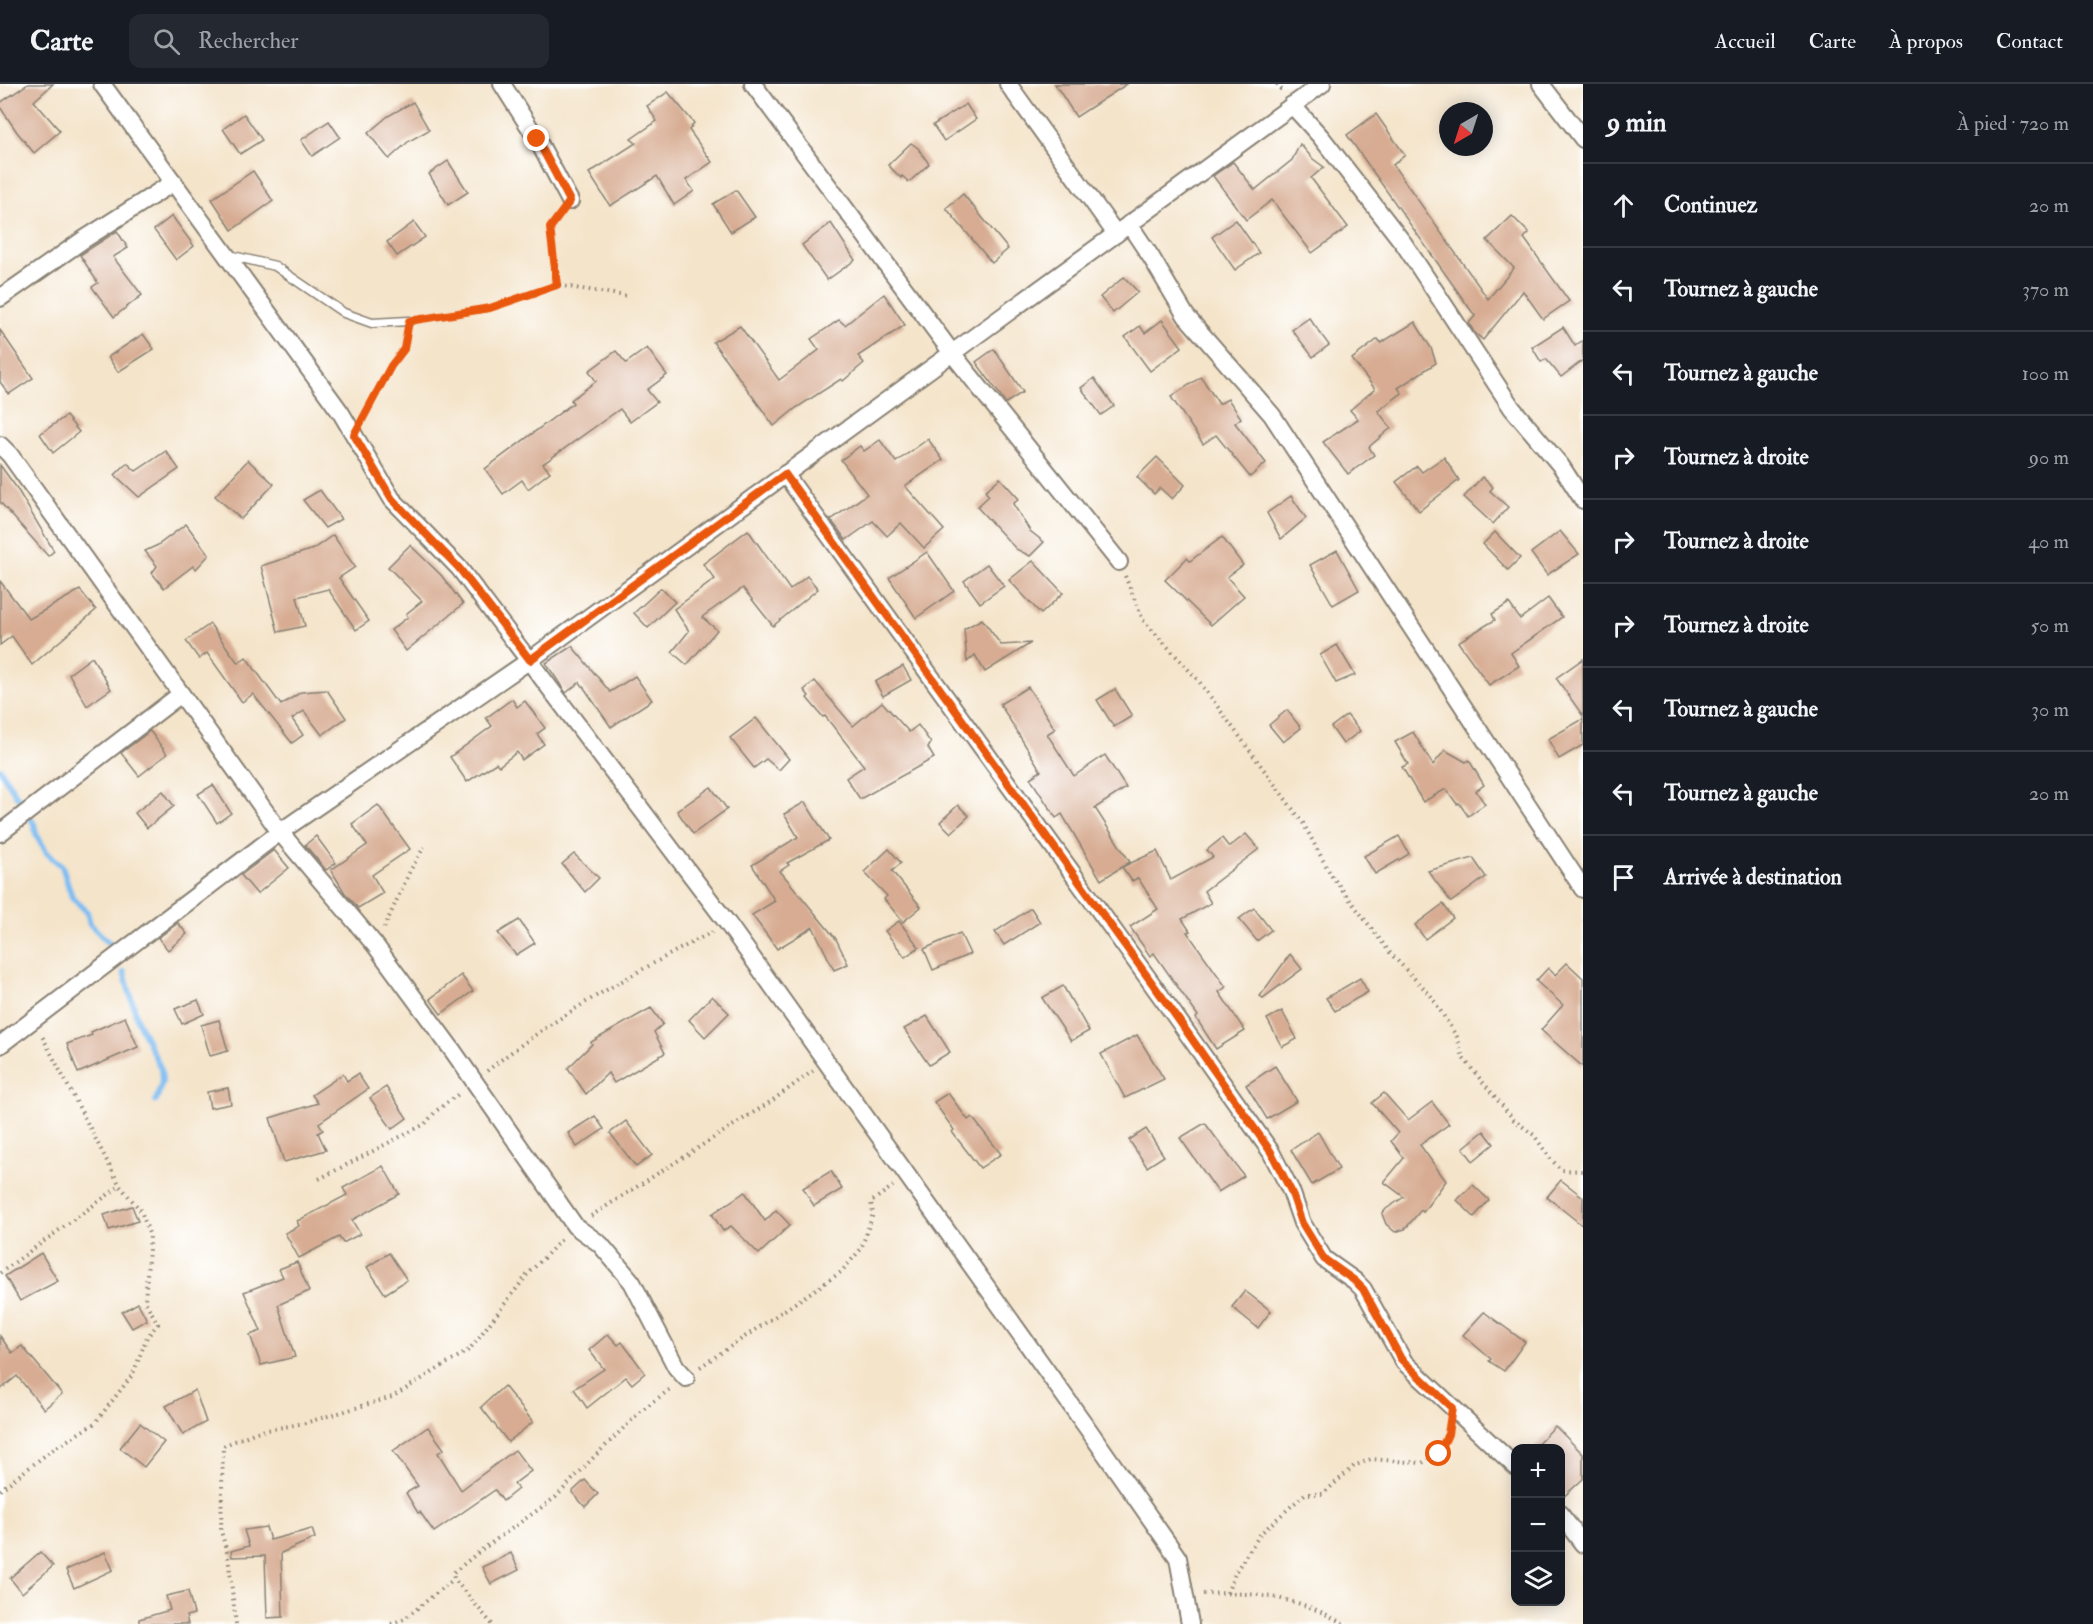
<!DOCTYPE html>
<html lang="fr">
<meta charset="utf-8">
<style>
:root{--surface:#171b24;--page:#242831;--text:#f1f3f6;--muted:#9ea1a6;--line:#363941}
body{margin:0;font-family:"IM FELL Double Pica",serif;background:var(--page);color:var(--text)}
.controls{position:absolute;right:18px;bottom:18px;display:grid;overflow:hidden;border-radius:12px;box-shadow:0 3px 15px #0003}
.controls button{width:54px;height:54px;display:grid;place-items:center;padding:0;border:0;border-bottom:2px solid var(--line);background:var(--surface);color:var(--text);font:30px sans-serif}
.compass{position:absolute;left:1439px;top:18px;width:54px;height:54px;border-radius:50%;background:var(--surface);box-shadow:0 3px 15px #0003;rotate:219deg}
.stop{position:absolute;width:18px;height:18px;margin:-14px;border:4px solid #ea580c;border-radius:50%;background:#fff}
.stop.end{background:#ea580c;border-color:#fff;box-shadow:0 2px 6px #0008}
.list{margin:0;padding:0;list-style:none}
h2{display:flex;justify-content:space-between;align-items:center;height:78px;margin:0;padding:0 24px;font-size:26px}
h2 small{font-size:20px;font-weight:400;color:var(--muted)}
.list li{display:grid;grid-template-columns:39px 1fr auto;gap:18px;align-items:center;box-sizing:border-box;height:84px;padding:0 24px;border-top:2px solid var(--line)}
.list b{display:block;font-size:22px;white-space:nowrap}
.list em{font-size:20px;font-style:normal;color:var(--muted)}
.icon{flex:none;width:33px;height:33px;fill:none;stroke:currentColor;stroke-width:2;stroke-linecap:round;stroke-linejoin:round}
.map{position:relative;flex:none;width:1583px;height:1540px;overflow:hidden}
header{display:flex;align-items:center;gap:36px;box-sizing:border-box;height:84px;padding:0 30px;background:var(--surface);border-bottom:2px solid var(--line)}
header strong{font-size:28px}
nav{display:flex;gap:33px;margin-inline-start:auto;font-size:21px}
.search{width:420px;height:54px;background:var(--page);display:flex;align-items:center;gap:15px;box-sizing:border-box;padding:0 21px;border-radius:12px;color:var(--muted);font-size:22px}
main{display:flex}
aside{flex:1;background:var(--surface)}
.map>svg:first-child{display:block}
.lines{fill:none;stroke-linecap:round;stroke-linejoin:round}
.stream{stroke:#7dbdf2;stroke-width:6}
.building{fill:#d7ac92}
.service-casing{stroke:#888073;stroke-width:11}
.minor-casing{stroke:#888073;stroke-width:20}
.path{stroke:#888073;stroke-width:4;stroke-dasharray:1.5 4.5;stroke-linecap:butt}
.service{stroke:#fff;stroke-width:8}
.minor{stroke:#fff;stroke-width:16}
.route{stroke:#ea580c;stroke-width:8}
</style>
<header>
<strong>Carte</strong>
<div class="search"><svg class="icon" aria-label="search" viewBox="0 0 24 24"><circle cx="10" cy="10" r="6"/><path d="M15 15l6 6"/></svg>Rechercher</div>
<nav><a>Accueil</a><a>Carte</a><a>À propos</a><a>Contact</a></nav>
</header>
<main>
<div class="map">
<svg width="1583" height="1540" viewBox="0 0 1583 1540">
<rect width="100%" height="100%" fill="#fff"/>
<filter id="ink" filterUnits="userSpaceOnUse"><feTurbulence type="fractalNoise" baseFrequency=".0167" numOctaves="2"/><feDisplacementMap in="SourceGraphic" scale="12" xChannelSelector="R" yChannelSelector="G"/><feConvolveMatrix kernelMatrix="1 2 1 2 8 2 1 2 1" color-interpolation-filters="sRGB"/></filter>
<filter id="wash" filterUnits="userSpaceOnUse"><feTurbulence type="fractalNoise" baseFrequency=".008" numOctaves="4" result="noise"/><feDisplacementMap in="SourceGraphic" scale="24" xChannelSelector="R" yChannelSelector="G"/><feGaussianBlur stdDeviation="1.35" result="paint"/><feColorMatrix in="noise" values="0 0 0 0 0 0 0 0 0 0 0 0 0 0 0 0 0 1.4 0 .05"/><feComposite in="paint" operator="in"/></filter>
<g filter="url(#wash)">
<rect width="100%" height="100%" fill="#f4e4ca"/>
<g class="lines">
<g class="stream">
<path d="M0,685L34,740L36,750L47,769L62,782L72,813L87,828L90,840L112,862"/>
<path d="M124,888L138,938L161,985L162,998L156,1017"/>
</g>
</g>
<g id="blocks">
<g class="building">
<path d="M28,0H53L34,17L60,47L34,69L17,48L0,23V19Z"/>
<path d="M1055,0H1127L1076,33Z"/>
<path d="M668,8L694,39L689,46L712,78L686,96L694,107L674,121L657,92L610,122L589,89L636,59L631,55L657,37L647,22Z"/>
<path d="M413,18L429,46L409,57L389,75L368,49L388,32Z"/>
<path d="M966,20L976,35L944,57L933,41Z"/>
<path d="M244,30L262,56L240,70L223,45Z"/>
<path d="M1376,30L1405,71L1393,81L1488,215L1514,184L1487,156L1512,132L1529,149L1524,154L1569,217L1543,235L1523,207L1483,256L1474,248L1469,239L1475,232L1347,51Z"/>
<path d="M329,37L340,53L312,72L301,56Z"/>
<path d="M911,59L918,64L929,80L909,98L902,92L901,94L888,81Z"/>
<path d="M1300,60L1313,75L1324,83L1311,94L1348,143L1312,169L1272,116L1246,136L1213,92L1233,78L1255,106L1292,76Z"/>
<path d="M448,77L468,108L448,121L429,90Z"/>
<path d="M253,87L273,117L232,146L212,115Z"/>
<path d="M736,106L755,133L731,148L713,120Z"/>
<path d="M963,110L1008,165L992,179L946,124Z"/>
<path d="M172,132L194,162L176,176L154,146Z"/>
<path d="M1236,136L1259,169L1235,186L1212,153Z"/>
<path d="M414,138L425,153L397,172L387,158Z"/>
<path d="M831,139L855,176L827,196L802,161Z"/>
<path d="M117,147L128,164L113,173L142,211L114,233L92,203L98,199L80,171Z"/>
<path d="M1124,193L1138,208L1113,229L1100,213Z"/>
<path d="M884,210L905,241L858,272L864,279L843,297L841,295L796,324L774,342L713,258L740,242L779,296L819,266L811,255L839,236L845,241Z"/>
<path d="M1309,234L1329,261L1313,273L1292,246Z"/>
<path d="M1162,236L1182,263L1150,287L1125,253L1140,242L1145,249Z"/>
<path d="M1415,238L1431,264L1436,279L1398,304L1402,309L1378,327L1391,344L1369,363L1374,371L1348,390L1323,358L1358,335L1350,326L1375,305L1352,275L1378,255L1381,259Z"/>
<path d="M1563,243L1575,262L1583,256V276L1561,293L1546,275L1541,278L1532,263Z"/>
<path d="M0,246L33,294L9,310L0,298Z"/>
<path d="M143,250L154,265L118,288L108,273Z"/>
<path d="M647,264L667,291L647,306L657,318L630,338L620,325L543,380L550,388L528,405L522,396L503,410L485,385L573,319L571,316L596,297L589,287L616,267L626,279Z"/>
<path d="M994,265L1023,308L1006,319L976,278Z"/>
<path d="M1201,293L1219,320L1228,315L1241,334L1235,339L1266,379L1250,393L1216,351L1203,360L1171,313Z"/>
<path d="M1094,294L1114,322L1101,331L1081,304Z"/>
<path d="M66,332L79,348L53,369L40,350Z"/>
<path d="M928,355L943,376L905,402L944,446L924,464L901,439L887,452L873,437L846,456L831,436L867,410L841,376L860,362L864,367L880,356L896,378Z"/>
<path d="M166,367L179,385L139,413L115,391L127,379L136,387Z"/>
<path d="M1157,373L1185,401L1172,415L1160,404L1154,410L1137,393Z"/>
<path d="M1444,373L1459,396L1419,427L1396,398L1417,382L1422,388Z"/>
<path d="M248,376L274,400L241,435L215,412Z"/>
<path d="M0,381L16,403L54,467L48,472L0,418Z"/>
<path d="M1482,393L1493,403L1490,407L1508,423L1493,440L1464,413Z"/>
<path d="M1000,394L1019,415L1013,420L1030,447L1044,458L1030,472L1016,465L977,423L989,412L985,407Z"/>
<path d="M320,406L341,435L325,444L303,416Z"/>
<path d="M1291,412L1306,434L1281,455L1267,429Z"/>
<path d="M186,440L209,471L196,485L193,482L164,504L152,489L157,482L145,467L158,461Z"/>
<path d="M748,446L790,506L807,492L818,505L773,542L743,504L702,533L717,546L687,581L672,568L689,547L674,525L715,495L703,480Z"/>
<path d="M1560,447L1579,470L1547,491L1531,469Z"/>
<path d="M1495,448L1520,474L1508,486L1483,460Z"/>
<path d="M333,451L355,483L339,494L369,537L356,546L328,505L297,513L305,542L278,548L261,482L313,465Z"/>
<path d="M1222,453L1243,481L1227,493L1244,512L1211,541L1165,496L1187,474L1190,477Z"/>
<path d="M410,461L441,491L463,520L406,567L391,546L408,533L406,530L422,517L388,483Z"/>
<path d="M1337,466L1359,506L1333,521L1310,481Z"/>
<path d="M927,468L954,507L916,534L889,494Z"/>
<path d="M1033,477L1063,509L1041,530L1009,496Z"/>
<path d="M987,480L1004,502L980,519L964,497Z"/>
<path d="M0,497L29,535L80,506L96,526L32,581L12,552L0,561Z"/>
<path d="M661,504L675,518L648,544L634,529Z"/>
<path d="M1548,514L1562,533L1511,569L1519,582L1489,601L1458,558L1495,536L1492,530L1509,519L1520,535Z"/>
<path d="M982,535L1001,561L1031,559L985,588L975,571L967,578L964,545Z"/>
<path d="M210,540L238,579L246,573L281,621L301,608L327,606L346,634L322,651L304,627L292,635L303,651L292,659L253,610L242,618L207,569L199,575L186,557Z"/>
<path d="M1337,561L1355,591L1336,599L1320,571Z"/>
<path d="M572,562L610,608L635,592L652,616L611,643L580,598L566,609L546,579Z"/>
<path d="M92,573L111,605L87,622L69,590Z"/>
<path d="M1583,575V632L1556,594Z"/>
<path d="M903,582L911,596L883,612L875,598Z"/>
<path d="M815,597L853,642L882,618L909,648L918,641L931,659L928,664L934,674L860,715L846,694L864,682L825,632L823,633L807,614L809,612L804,606Z"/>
<path d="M1028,603L1055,645L1047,650L1074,692L1105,671L1126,704L1095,724L1130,778L1101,796L1062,730L1056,734L1030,694L1041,687L1000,620Z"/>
<path d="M1115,605L1132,632L1114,643L1097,616Z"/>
<path d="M512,615L517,623L525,617L545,644L537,650L544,660L522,676L517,668L499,682L496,679L467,698L450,673L492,642L486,634Z"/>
<path d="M1287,626L1301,644L1283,658L1269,641Z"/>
<path d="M1347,631L1360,647L1343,660L1331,643Z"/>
<path d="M756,634L789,675L779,686L766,675L754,684L730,654Z"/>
<path d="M1583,635V661L1559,675L1548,655Z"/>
<path d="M150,647L167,670L139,692L121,669Z"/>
<path d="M1413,648L1433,681L1445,666L1466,678L1469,676L1484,701L1476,707L1485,720L1468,732L1459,719L1457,720L1446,705L1423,718L1402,683L1408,680L1395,658Z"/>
<path d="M213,701L231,729L217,739L198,710Z"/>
<path d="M711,703L727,725L693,750L677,727Z"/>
<path d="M163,707L174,722L147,744L135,729Z"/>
<path d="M805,718L829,756L787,779L789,781L780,787L836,855L848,880L834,886L813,843L777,865L752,831L775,817L752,781L798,753L784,730Z"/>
<path d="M378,721L410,765L372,791L383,809L358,824L345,809L331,786L367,761L352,740Z"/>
<path d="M958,721L969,732L951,749L940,738Z"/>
<path d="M1246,750L1259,765L1204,807L1211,819L1182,835L1190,847L1187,848L1226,903L1219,908L1245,947L1216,965L1196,934L1198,932L1154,869L1150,872L1130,843L1158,825L1138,794L1132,797L1122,783L1157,767L1171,796L1213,773L1207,766L1222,754L1229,763Z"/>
<path d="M316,752L336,779L326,786L305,761Z"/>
<path d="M1399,752L1409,770L1375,790L1364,772Z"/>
<path d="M889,765L901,779L892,787L921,823L903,838L884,815L887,812L864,788Z"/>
<path d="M274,766L289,784L257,810L241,791Z"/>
<path d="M574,770L599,794L585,808L562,780Z"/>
<path d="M1473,774L1486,793L1451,818L1428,787Z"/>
<path d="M1443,820L1453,834L1425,855L1415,841Z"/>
<path d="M1031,824L1040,838L1004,861L995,848Z"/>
<path d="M1254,824L1271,846L1257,857L1239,835Z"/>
<path d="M519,836L535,859L516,871L498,849Z"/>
<path d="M899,837L919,863L905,873L885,847Z"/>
<path d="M178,839L187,850L168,866L158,854Z"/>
<path d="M960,849L970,870L933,886L924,865Z"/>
<path d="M1290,870L1302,885L1263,914L1260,912Z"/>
<path d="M1567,879L1583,894V983L1541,946L1563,921L1536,897L1548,884L1555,891Z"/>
<path d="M461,891L473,907L441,930L430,915Z"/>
<path d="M1360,894L1368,908L1335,927L1326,914Z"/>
<path d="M1063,902L1089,947L1071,957L1042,914Z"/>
<path d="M712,912L729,929L705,953L689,936Z"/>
<path d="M198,916L204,930L182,940L175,925Z"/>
<path d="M651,924L663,940L654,948L665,969L614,999L608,989L586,1010L568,984L592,960L591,958Z"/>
<path d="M1282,927L1297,955L1282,963L1267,935Z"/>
<path d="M927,932L950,968L929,981L904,945Z"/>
<path d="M125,933L138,963L78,989L67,960L92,951L91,948Z"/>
<path d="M219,936L228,967L210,972L201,941Z"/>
<path d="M1137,951L1164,995L1125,1014L1101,970Z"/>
<path d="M1275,982L1297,1017L1267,1035L1246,1001Z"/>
<path d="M343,990L347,997L358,990L368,1005L319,1039L323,1046L318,1049L326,1066L284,1078L270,1034L318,1019L312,1011Z"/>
<path d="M386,1003L407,1034L392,1045L370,1014Z"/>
<path d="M228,1004L231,1020L210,1024L207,1008Z"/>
<path d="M948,1009L968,1036L972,1033L1001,1070L980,1084L952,1048L954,1046L934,1018Z"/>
<path d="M1384,1009L1408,1036L1432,1018L1449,1040L1420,1061L1446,1097L1423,1128L1421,1126L1405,1145L1395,1148L1386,1140L1382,1130L1386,1125L1404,1113L1384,1098L1404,1074L1391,1057L1398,1049L1372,1019Z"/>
<path d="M595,1032L604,1045L577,1063L568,1049Z"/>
<path d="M626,1037L652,1071L636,1083L610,1049Z"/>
<path d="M1205,1039L1244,1092L1218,1108L1180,1054Z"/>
<path d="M1146,1045L1164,1072L1147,1083L1129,1056Z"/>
<path d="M1484,1047L1494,1060L1473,1077L1463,1064Z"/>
<path d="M1318,1048L1339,1085L1312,1101L1291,1066Z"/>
<path d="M383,1082L399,1110L352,1136L360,1150L343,1159L339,1153L299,1174L285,1149L299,1142L297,1137L347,1111L343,1104Z"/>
<path d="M831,1087L842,1105L814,1122L803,1104Z"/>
<path d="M1561,1096L1583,1113V1142L1547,1113Z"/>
<path d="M1473,1101L1489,1116L1474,1133L1457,1116Z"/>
<path d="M745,1108L765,1137L776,1126L790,1141L759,1170L731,1142L723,1147L712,1130Z"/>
<path d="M132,1122L138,1137L109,1146L104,1131Z"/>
<path d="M41,1169L58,1197L20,1217L5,1192Z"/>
<path d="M389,1169L407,1196L385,1210L367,1183Z"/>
<path d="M297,1178L309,1207L278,1221L295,1273L261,1281L250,1251L261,1247L244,1208L283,1193L279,1185Z"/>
<path d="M1245,1207L1271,1227L1258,1244L1232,1223Z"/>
<path d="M138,1219L147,1236L132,1244L122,1228Z"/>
<path d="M1484,1228L1525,1258L1504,1287L1489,1277L1491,1275L1463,1251Z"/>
<path d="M608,1250L618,1261L622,1258L645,1289L632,1300L626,1293L587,1324L574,1305L604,1285L589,1266Z"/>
<path d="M0,1252L12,1269L22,1262L62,1310L44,1325L17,1292L0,1306Z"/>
<path d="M504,1302L533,1338L508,1358L481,1323Z"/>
<path d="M195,1306L206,1338L183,1351L166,1322Z"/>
<path d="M140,1339L164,1358L144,1383L120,1364Z"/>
<path d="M1555,1342L1583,1370V1395L1560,1416V1365H1533Z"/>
<path d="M428,1343L444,1365L438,1369L461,1406L515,1366L531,1387L514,1400L518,1405L503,1417L495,1406L434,1448L420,1428L418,1429L406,1409L418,1402L393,1367Z"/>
<path d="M585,1396L598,1410L585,1423L572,1408Z"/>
<path d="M266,1443L270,1456L312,1445L315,1454L281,1469L283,1533L267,1534L265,1472L232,1473L231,1467L249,1462L244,1446Z"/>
<path d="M40,1468L53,1482L22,1509L10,1494Z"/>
<path d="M105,1468L113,1486L74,1504L66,1486Z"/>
<path d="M511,1469L519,1486L491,1500L482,1483Z"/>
<path d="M188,1507L194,1530L186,1532L188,1540H139V1535L170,1526L166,1512Z"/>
</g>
</g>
</g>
<g filter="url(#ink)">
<use href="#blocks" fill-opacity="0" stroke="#888073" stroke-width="1.5"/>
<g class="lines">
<g class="service-casing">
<path id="service" d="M229,171L275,182L344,229L372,239L409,237"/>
</g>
<g class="minor-casing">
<g id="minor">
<path d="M102,0L341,329L392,415L459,484L728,840L1088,1345L1178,1474L1190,1540"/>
<path d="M502,0L537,55L570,117"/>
<path d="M753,0L952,269L1119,478"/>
<path d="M1008,0L1116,150"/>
<path d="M1541,0L1583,55"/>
<path d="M1292,21L1321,53L1404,160L1512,324L1561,382L1583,416"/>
<path d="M1129,140L1151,173L1186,232L1272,331L1583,805"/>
<path d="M0,214L83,156L174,98"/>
<path d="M0,361L10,371L280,748L375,861L453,967L575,1142L600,1160L632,1198L676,1283L686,1294"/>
<path d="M785,390L1173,929L1271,1068L1291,1107L1302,1139L1324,1175L1355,1197L1363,1205L1404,1278L1516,1383"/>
<path d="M0,749L181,610"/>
<path d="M0,961L280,748L530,576L1322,0"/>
<path d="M1560,1430L1583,1460"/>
</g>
</g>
<g class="path">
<path d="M1277,0L1283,8"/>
<path d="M557,201L550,144L560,130"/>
<path d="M420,236L490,224L557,201L626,212"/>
<path d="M364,332L391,282L404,265L407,252"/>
<path d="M1125,492L1143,536L1198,596L1303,739L1331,791L1391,870L1431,912L1457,953L1463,974L1514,1036L1534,1051L1549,1073L1561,1086L1583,1087"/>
<path d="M384,844L410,787L424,763"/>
<path d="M487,987C555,932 634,889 712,848"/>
<path d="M319,1095L425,1040L436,1027L460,1009"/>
<path d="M591,1132L770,1018L813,987"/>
<path d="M0,1189L120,1102"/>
<path d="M700,1283L841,1188L861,1165L873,1130L871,1118L893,1102"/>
<path d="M0,1406L52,1366L95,1339L133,1290L147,1253L158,1240L145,1217L150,1152L141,1127L120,1102L42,952"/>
<path d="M1227,1509L1236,1487L1261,1449L1305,1410H1323L1354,1382L1371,1375L1422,1379L1439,1369L1449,1342"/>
<path d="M1203,1510C1252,1507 1301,1513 1343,1540"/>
<path d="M236,1540L228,1472L221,1447L223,1362L256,1348L305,1339L392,1313L469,1266L527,1191L564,1153"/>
<path d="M391,1540L404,1535L454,1495"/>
<path d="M492,1540L454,1495L453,1489L480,1467L556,1413L591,1376L643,1325L672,1304"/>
</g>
<use href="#service" class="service"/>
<use href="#minor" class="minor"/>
</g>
</g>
<g class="lines" filter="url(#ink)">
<path class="route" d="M537,55L570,117L550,144L557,201L490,224L409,237L404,265L391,282L354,351L392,415L459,484L530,576L785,390L1173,928L1271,1068L1291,1107L1302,1139L1324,1175L1355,1197L1363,1205L1401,1275L1452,1324L1448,1350L1439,1370"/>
</g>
</svg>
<div class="controls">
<button>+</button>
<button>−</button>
<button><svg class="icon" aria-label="layers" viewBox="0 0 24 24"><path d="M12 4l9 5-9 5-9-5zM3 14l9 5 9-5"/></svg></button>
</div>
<svg class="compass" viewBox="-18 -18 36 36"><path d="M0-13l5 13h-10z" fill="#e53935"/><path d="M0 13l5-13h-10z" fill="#9ea1a6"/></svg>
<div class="stop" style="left:1439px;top:1370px"></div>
<div class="stop end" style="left:537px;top:55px"></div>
</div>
<aside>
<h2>9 min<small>À pied · 720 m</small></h2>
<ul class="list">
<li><svg class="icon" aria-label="ahead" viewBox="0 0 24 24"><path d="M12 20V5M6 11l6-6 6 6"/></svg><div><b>Continuez</b></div><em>20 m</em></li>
<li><svg class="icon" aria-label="left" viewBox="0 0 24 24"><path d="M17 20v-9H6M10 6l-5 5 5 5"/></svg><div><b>Tournez à gauche</b></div><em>370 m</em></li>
<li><svg class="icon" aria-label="left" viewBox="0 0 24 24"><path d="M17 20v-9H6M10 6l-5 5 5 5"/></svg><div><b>Tournez à gauche</b></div><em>100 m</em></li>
<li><svg class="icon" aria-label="right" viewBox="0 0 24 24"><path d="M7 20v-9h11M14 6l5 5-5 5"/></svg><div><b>Tournez à droite</b></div><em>90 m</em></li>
<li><svg class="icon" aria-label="right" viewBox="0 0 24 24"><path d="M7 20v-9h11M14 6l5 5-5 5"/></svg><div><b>Tournez à droite</b></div><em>40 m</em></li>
<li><svg class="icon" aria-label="right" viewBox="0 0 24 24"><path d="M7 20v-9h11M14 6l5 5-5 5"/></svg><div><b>Tournez à droite</b></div><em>50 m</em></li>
<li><svg class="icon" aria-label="left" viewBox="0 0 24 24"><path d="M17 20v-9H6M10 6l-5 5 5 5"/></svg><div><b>Tournez à gauche</b></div><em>30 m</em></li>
<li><svg class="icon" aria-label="left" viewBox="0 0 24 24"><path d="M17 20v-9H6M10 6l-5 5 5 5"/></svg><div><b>Tournez à gauche</b></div><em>20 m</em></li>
<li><svg class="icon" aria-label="arrive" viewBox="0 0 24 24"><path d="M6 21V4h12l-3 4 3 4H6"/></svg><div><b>Arrivée à destination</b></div></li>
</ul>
</aside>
</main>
